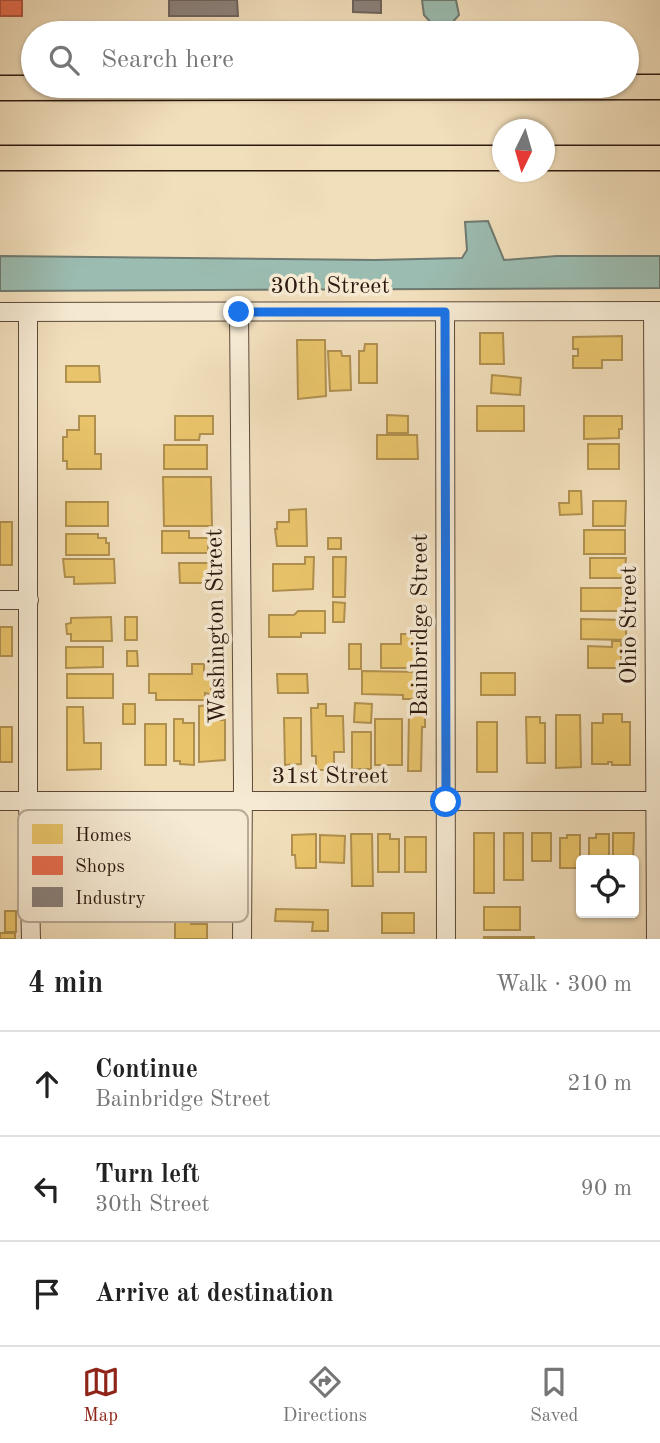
<!DOCTYPE html>
<meta charset="utf-8">
<style>
:root{--surface:#fff;--page:#f6f6f6;--text:#222;--muted:#767676;--line:#e0e0e0;--accent:#8f2418}
body{margin:0;font-family:"Old Standard TT",serif;background:var(--page);color:var(--text)}
.controls{position:absolute;right:21px;bottom:21px;display:grid;overflow:hidden;border-radius:7px;box-shadow:0 2px 5px #0004}
.controls button{width:63px;height:63px;display:grid;place-items:center;padding:0;border:0;border-bottom:2px solid var(--line);background:var(--surface);color:var(--text);font:35px sans-serif}
.compass{position:absolute;left:492px;top:119px;width:63px;height:63px;border-radius:50%;background:var(--surface);box-shadow:0 2px 5px #0004;rotate:185deg}
.stop{position:absolute;width:21px;height:21px;margin:-16px;border:5px solid #1a73e8;border-radius:50%;background:#fff}
.stop.end{background:#1a73e8;border-color:#fff;box-shadow:0 2px 7px #0008}
.list{margin:0;padding:0;list-style:none}
h2{display:flex;justify-content:space-between;align-items:center;height:91px;margin:0;padding:0 28px;font-size:30px}
h2 small{font-size:23px;font-weight:400;color:var(--muted)}
.list li{display:grid;grid-template-columns:46px 1fr auto;gap:21px;align-items:center;box-sizing:border-box;height:105px;padding:0 28px;border-top:2px solid var(--line)}
.list b{display:block;font-size:26px;white-space:nowrap}
.list p{margin:0;font-size:23px;white-space:nowrap;color:var(--muted)}
.list em{font-size:23px;font-style:normal;color:var(--muted)}
.icon{flex:none;width:38px;height:38px;fill:none;stroke:currentColor;stroke-width:2;stroke-linecap:round;stroke-linejoin:round}
.map{position:relative;flex:none;width:660px;height:939px;overflow:hidden}
.search{position:absolute;background:var(--surface);box-shadow:0 2px 5px #0004;left:21px;right:21px;top:21px;height:77px;display:flex;align-items:center;gap:18px;box-sizing:border-box;padding:0 24px;border-radius:38px;color:var(--muted);font-size:26px}
.sheet{height:406px;background:var(--surface)}
nav{display:flex;justify-content:space-around;align-items:center;box-sizing:border-box;height:98px;border-top:2px solid var(--line);background:var(--surface);font-size:19px;color:var(--muted)}
nav a{display:grid;justify-items:center;gap:4px}
nav .on{color:var(--accent)}
.map>svg:first-child{display:block}
.water{fill:#9bbcb1;stroke:#6f7a70;stroke-width:2}
.homes{fill:#e9c46a;stroke:#b0904f;stroke-width:2}
.shops{fill:#e76f51;stroke:#af553d;stroke-width:2}
.industry{fill:#8a817c;stroke:#6e625b;stroke-width:2}
.lines{fill:none;stroke-linecap:round;stroke-linejoin:round}
.minor-casing{stroke:#5d4a3a;stroke-width:20}
.highway-casing{stroke:#2c180f;stroke-width:27}
.minor{stroke:#f6ead3;stroke-width:18}
.highway{stroke:#f1debb;stroke-width:24}
.route{stroke:#1a73e8;stroke-width:9}
.labels{text-anchor:middle;dominant-baseline:central;stroke-width:7;stroke-linejoin:round;paint-order:stroke}
.street-label{font-size:24px;fill:#2c180f;stroke:#f6ead3}
.key{fill:#f6ead3;stroke:#b9ab98;stroke-width:2}
.key-label{font-size:19px;fill:#2c180f}
</style>
<div class="map">
<svg width="660" height="939" viewBox="0 0 660 939">
<rect width="100%" height="100%" fill="#f1debb"/>
<filter id="stains"><feTurbulence type="fractalNoise" baseFrequency=".00286" numOctaves="4"/><feColorMatrix values="0 0 0 0 .2 0 0 0 0 .09 0 0 0 0 .02 0 0 0 .5 -.17"/></filter>
<radialGradient id="worn" r=".72"><stop offset=".6" stop-color="#630" stop-opacity="0"/><stop offset="1" stop-color="#630" stop-opacity=".3"/></radialGradient>
<g class="water">
<path d="M422,0H456L459,15L451,24L433,25L424,15Z"/>
<path d="M488,221L504,260L557,256H660V288L0,291V256L375,260L462,258L467,250L465,222Z"/>
</g>
<g class="homes">
<path d="M480,333H503L504,364H480Z"/>
<path d="M622,336V360H602V368H573V356H578V349H573V337Z"/>
<path d="M297,340H325L326,396L298,399Z"/>
<path d="M365,344H377V383H359V351H364Z"/>
<path d="M328,351H341L342,356H350L351,390L330,391Z"/>
<path d="M66,366H99L100,382H66Z"/>
<path d="M492,375L521,378L520,395L491,393Z"/>
<rect x="477" y="406" width="47" height="25"/>
<path d="M387,415L408,416V433H387Z"/>
<path d="M79,416H95V454H101V469H67V461H63V437H67V430H79Z"/>
<path d="M175,416H213V434H200L199,440H175Z"/>
<path d="M584,416H622V429H619V438L584,439Z"/>
<path d="M377,435H417L418,459H377Z"/>
<rect x="588" y="444" width="31" height="25"/>
<rect x="164" y="445" width="43" height="24"/>
<path d="M163,477H211L212,526H164Z"/>
<path d="M569,491H581L582,514L560,515L559,503H569Z"/>
<path d="M593,501H626L625,526H593Z"/>
<rect x="66" y="502" width="42" height="24"/>
<path d="M306,509L307,546H277L275,529H277V522H289V510Z"/>
<rect x="0" y="522" width="12" height="43"/>
<rect x="584" y="530" width="41" height="24"/>
<path d="M162,531H189V538H208V553H162Z"/>
<path d="M66,534H98V538H106V543H109V555H66Z"/>
<rect x="328" y="538" width="13" height="11"/>
<path d="M305,557H314L313,589L273,591V564H305Z"/>
<path d="M333,557H346L345,597H333Z"/>
<path d="M590,558H626L624,578H590Z"/>
<path d="M63,559H114L115,583L74,584V577H65Z"/>
<path d="M179,563H211L212,570H214V583H180Z"/>
<path d="M581,588H622V592H627L626,608H622V611H581Z"/>
<path d="M333,602L345,603L344,622H333Z"/>
<path d="M298,611H325V633H301V637H269V615H294Z"/>
<path d="M111,617L112,641H71V634H67L66,624L71,623V618Z"/>
<rect x="125" y="617" width="12" height="23"/>
<path d="M581,619L626,620V640L581,639Z"/>
<rect x="0" y="627" width="12" height="29"/>
<path d="M401,634H420L419,668H381V644H401Z"/>
<path d="M612,641H621V668H588V646L612,647Z"/>
<rect x="349" y="644" width="12" height="25"/>
<path d="M66,647H103V667L66,668Z"/>
<path d="M127,651H137L138,666H127Z"/>
<path d="M192,664H204V674L212,673L211,694L205,693V700H156V693H149V674H192Z"/>
<path d="M362,671L420,672L419,691H422V699H403V695L362,694Z"/>
<rect x="481" y="673" width="34" height="22"/>
<rect x="67" y="674" width="46" height="24"/>
<path d="M277,674H307L308,693H278Z"/>
<path d="M355,703L372,704L371,723L354,722Z"/>
<rect x="123" y="704" width="12" height="20"/>
<path d="M318,704H326V716H343L344,752H334V770H316V756H312L311,708H318Z"/>
<path d="M210,705V717H220V720H225V760L199,762V706Z"/>
<path d="M67,707H83L84,743H101V769L67,770Z"/>
<path d="M409,713H425V727H422L421,771H408Z"/>
<path d="M603,714H622V722H630V765H612V762H608V764H592V723H603Z"/>
<path d="M556,715H580L581,767L556,768Z"/>
<path d="M526,717H540V723H545V763H527Z"/>
<path d="M284,718H301V764L285,765Z"/>
<path d="M174,719H183V723H194V765L180,764V761H174Z"/>
<rect x="375" y="719" width="27" height="46"/>
<rect x="477" y="722" width="20" height="50"/>
<rect x="145" y="724" width="21" height="41"/>
<rect x="0" y="727" width="12" height="35"/>
<rect x="352" y="732" width="19" height="37"/>
<rect x="474" y="833" width="20" height="60"/>
<rect x="504" y="833" width="19" height="47"/>
<rect x="532" y="833" width="19" height="28"/>
<path d="M613,833H634L633,860H613Z"/>
<path d="M316,834V868H296L295,855H292V835Z"/>
<path d="M351,834H372L373,886H352Z"/>
<path d="M378,834H390V839H399V872H378Z"/>
<path d="M596,834H609V860H589V838H596Z"/>
<path d="M320,835L345,836L344,863L320,862Z"/>
<path d="M567,835H580V868H560V838H567Z"/>
<rect x="405" y="837" width="21" height="35"/>
<rect x="484" y="907" width="36" height="23"/>
<path d="M276,909L328,910V931H312L313,922L275,921Z"/>
<rect x="5" y="911" width="11" height="21"/>
<path d="M190,911L191,924H207V939H175V912Z"/>
<rect x="382" y="913" width="32" height="20"/>
<rect x="0" y="933" width="15" height="6"/>
<rect x="484" y="937" width="50" height="2"/>
</g>
<rect class="shops" x="0" y="0" width="22" height="16"/>
<g class="industry">
<path d="M169,0H237L238,16H169Z"/>
<path d="M353,0H381V13L353,12Z"/>
</g>
<g class="lines">
<g class="minor-casing">
<g id="minor">
<path d="M653,311L656,939"/>
<path d="M0,312L660,311"/>
<path d="M28,312V801L31,939"/>
<path d="M239,312L243,781L242,939"/>
<path d="M445,312L446,939"/>
<path d="M0,600H29"/>
<path d="M0,801H660"/>
</g>
</g>
<g class="highway-casing">
<g id="highway">
<path d="M0,88L660,87"/>
<path d="M0,158H503"/>
<path d="M544,158H660"/>
</g>
</g>
<use href="#minor" class="minor"/>
<use href="#highway" class="highway"/>
</g>
<g class="lines">
<path class="route" d="M239,312H445L446,802"/>
</g>
<g class="labels">
<g class="street-label">
<text x="330" y="287">30th Street</text>
<text transform="translate(421 625) rotate(-90)">Bainbridge Street</text>
<text transform="translate(630 625) rotate(-90)">Ohio Street</text>
<text transform="translate(217 626) rotate(-91)">Washington Street</text>
<text x="330" y="777">31st Street</text>
</g>
</g>
<rect x="18" y="810" width="230" height="112" rx="10" class="key"/>
<rect x="32" y="824" width="31" height="20" fill="#e9c46a"/>
<rect x="32" y="856" width="31" height="19" fill="#e76f51"/>
<rect x="32" y="887" width="31" height="20" fill="#8a817c"/>
<g class="key-label">
<text x="75" y="841">Homes</text>
<text x="75" y="872">Shops</text>
<text x="75" y="904">Industry</text>
</g>
<rect width="100%" height="100%" filter="url(#stains)"/>
<rect width="100%" height="100%" fill="url(#worn)"/>
</svg>
<div class="controls">
<button><svg class="icon" aria-label="locate" viewBox="0 0 24 24"><circle cx="12" cy="12" r="6"/><path d="M12 2v4M12 18v4M2 12h4M18 12h4"/></svg></button>
</div>
<svg class="compass" viewBox="-18 -18 36 36"><path d="M0-13l5 13h-10z" fill="#e53935"/><path d="M0 13l5-13h-10z" fill="#767676"/></svg>
<div class="stop" style="left:446px;top:802px"></div>
<div class="stop end" style="left:239px;top:312px"></div>
<div class="search"><svg class="icon" aria-label="search" viewBox="0 0 24 24"><circle cx="10" cy="10" r="6"/><path d="M15 15l6 6"/></svg>Search here</div>
</div>
<section class="sheet">
<h2>4 min<small>Walk · 300 m</small></h2>
<ul class="list">
<li><svg class="icon" aria-label="ahead" viewBox="0 0 24 24"><path d="M12 20V5M6 11l6-6 6 6"/></svg><div><b>Continue</b><p>Bainbridge Street</p></div><em>210 m</em></li>
<li><svg class="icon" aria-label="left" viewBox="0 0 24 24"><path d="M17 20v-9H6M10 6l-5 5 5 5"/></svg><div><b>Turn left</b><p>30th Street</p></div><em>90 m</em></li>
<li><svg class="icon" aria-label="arrive" viewBox="0 0 24 24"><path d="M6 21V4h12l-3 4 3 4H6"/></svg><div><b>Arrive at destination</b></div></li>
</ul>
</section>
<nav>
<a class="on"><svg class="icon" aria-label="map" viewBox="0 0 24 24"><path d="M3 6l6-2 6 2 6-2v14l-6 2-6-2-6 2zM9 4v14M15 6v14"/></svg>Map</a>
<a><svg class="icon" aria-label="directions" viewBox="0 0 24 24"><path d="M12 3l9 9-9 9-9-9zM9 14v-3h6M13 9l2 2-2 2"/></svg>Directions</a>
<a><svg class="icon" aria-label="saved" viewBox="0 0 24 24"><path d="M7 4h10v16l-5-4-5 4z"/></svg>Saved</a>
</nav>
